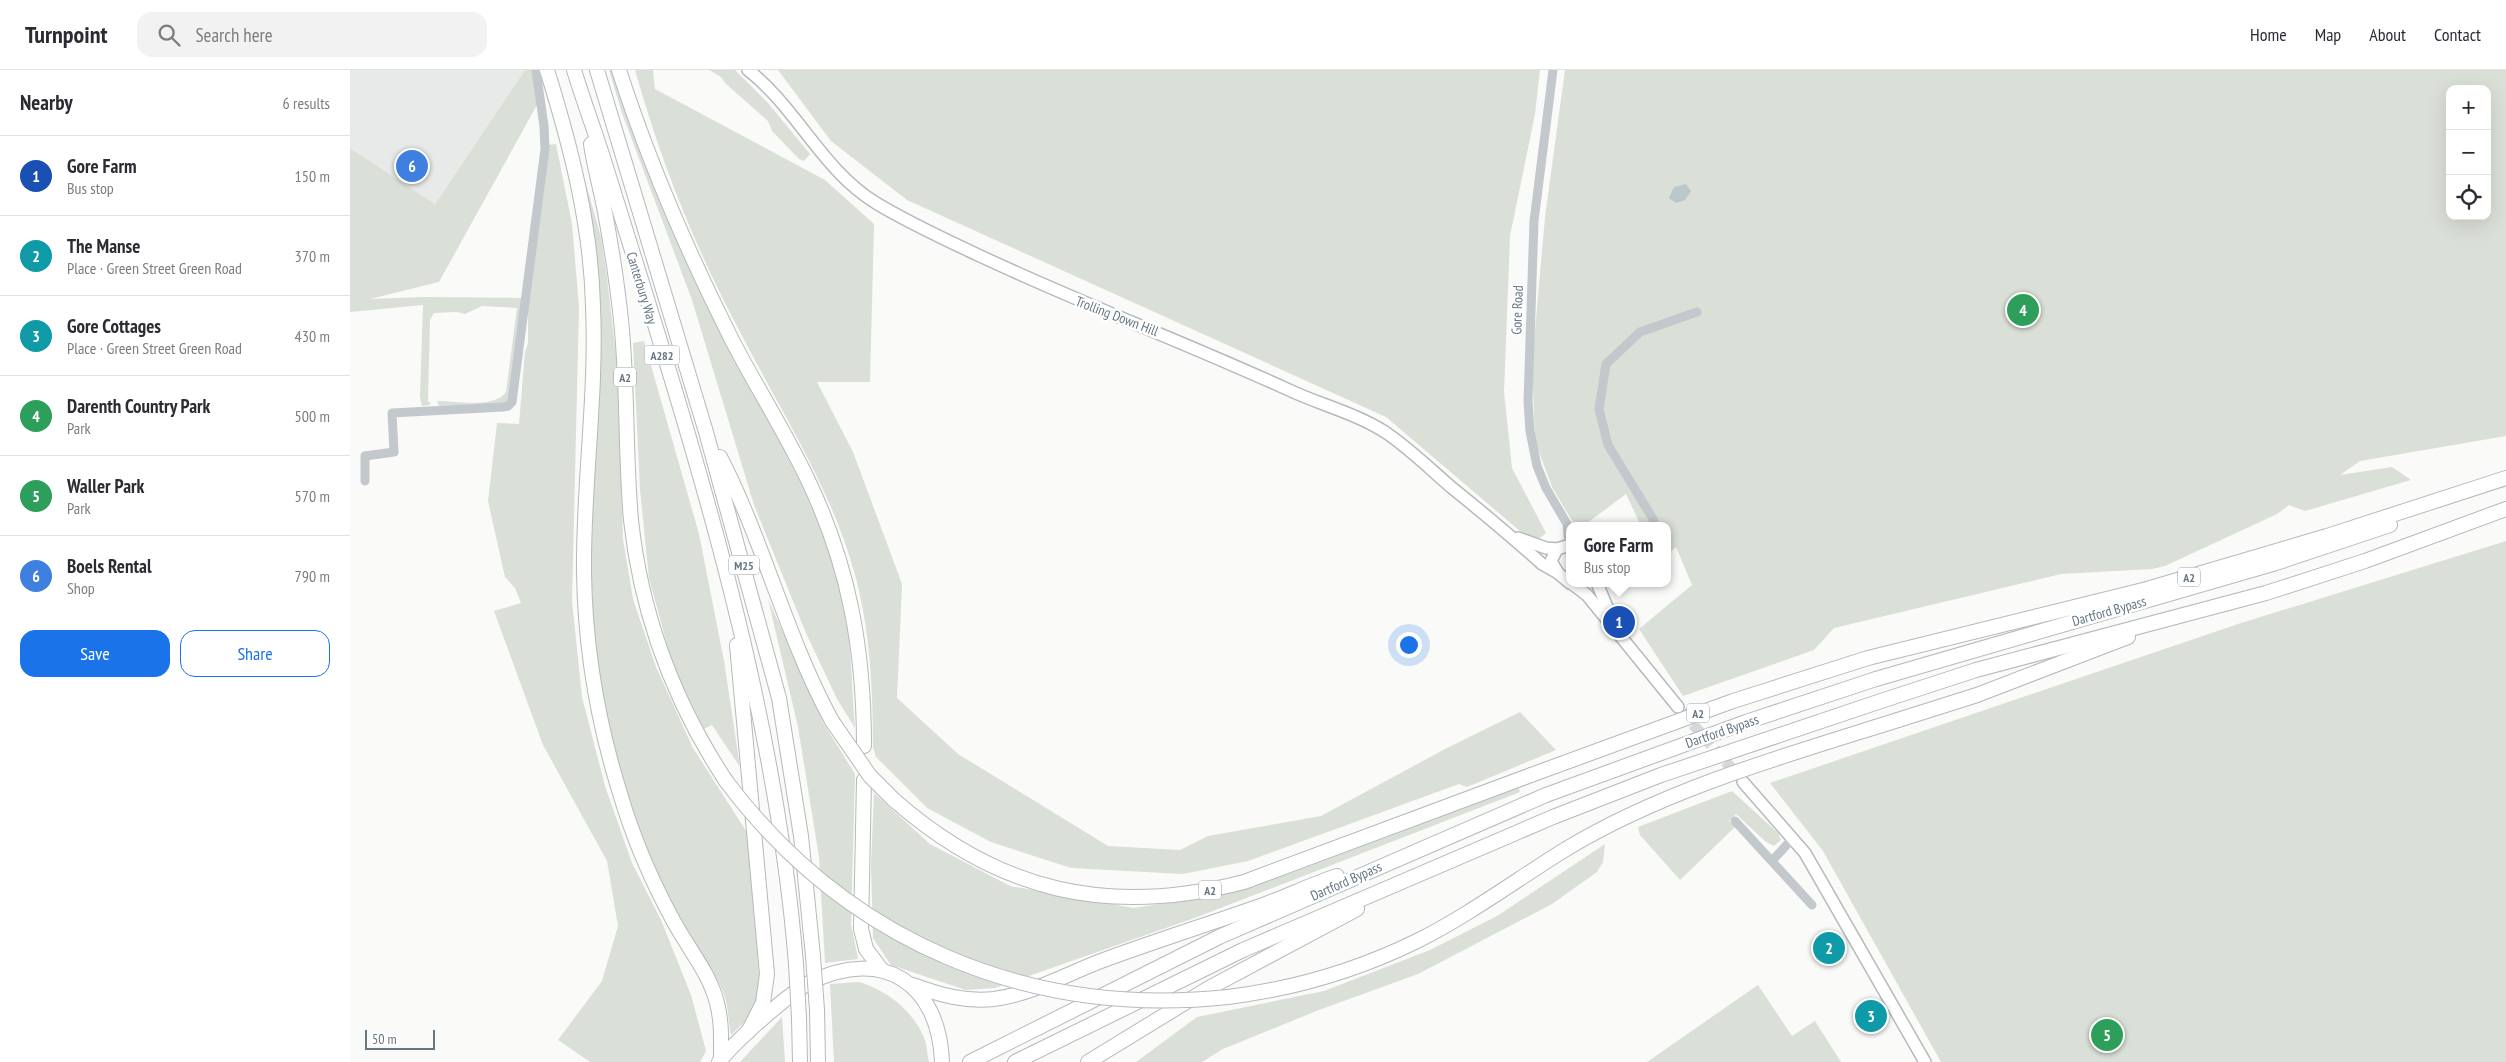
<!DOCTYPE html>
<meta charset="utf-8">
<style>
:root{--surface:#fff;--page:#f2f2f3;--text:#2b2b33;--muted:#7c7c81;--line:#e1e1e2;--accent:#1a73e8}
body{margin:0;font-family:"PT Sans Narrow",sans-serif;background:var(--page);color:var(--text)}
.controls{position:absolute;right:15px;top:15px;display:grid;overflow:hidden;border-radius:10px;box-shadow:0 5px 20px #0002}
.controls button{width:45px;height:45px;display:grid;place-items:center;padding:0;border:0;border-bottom:1px solid var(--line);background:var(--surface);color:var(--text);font:25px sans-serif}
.scale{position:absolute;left:15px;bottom:12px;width:70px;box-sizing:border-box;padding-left:5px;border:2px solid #657683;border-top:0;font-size:14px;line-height:18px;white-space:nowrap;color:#657683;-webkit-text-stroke:4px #fff;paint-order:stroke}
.you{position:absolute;left:1058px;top:574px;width:18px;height:18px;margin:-12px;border:4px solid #fff;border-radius:50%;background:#1a73e8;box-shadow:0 0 0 8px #1a73e833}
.badge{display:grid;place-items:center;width:32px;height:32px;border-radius:50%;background:var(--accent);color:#fff;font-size:16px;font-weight:700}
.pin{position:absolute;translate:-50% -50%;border:2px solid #fff;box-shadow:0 1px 5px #0006}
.popup{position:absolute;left:1216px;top:452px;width:105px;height:65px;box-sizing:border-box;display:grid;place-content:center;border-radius:10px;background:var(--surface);filter:drop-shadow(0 1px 4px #0005);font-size:16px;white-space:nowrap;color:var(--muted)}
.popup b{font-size:19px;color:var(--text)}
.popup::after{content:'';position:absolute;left:50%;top:100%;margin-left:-10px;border:10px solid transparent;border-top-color:var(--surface)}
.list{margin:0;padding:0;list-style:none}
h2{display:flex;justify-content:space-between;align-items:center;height:65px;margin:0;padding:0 20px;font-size:21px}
h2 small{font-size:16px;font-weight:400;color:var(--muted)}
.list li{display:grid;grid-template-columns:32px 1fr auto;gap:15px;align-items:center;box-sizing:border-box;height:80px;padding:0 20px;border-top:1px solid var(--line)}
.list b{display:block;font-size:19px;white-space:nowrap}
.list p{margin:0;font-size:16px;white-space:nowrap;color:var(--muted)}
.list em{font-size:16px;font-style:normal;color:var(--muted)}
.actions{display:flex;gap:10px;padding:15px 20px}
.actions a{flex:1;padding:11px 0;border:1px solid var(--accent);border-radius:15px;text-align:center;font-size:18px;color:var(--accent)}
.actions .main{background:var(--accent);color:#fff}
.icon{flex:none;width:28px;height:28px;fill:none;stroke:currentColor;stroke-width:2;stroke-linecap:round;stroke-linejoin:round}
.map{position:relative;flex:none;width:2156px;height:992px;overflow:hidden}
header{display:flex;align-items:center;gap:30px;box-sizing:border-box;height:70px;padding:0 25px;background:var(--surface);border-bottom:1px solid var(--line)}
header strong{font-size:24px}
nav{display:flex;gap:28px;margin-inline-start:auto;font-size:18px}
.search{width:350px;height:45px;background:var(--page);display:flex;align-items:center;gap:12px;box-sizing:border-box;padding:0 18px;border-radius:15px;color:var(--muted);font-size:19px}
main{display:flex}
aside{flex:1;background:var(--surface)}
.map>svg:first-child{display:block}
.built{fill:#e8e9e9}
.green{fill:#dadfd7;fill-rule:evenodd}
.water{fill:#bbc7cb}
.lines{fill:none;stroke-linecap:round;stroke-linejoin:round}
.major-tunnel{stroke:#d5d9db;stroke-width:11;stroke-dasharray:11 5.5;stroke-linecap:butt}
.major-casing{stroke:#b5babe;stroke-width:14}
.highway-casing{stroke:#b4b9bd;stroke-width:16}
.minor{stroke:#c3c8cc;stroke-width:9}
.major{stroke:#fff;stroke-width:11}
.highway{stroke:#fff;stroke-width:14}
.highway-bridge-casing{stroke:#b4b9bd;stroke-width:16;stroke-linecap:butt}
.highway-bridge{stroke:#fff;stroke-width:14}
.labels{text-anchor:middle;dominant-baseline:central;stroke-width:5;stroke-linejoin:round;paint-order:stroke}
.shield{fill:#fff;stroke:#939fa8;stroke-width:1}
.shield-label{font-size:12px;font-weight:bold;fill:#657683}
.street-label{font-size:14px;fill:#657683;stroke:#fff}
</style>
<header>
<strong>Turnpoint</strong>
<div class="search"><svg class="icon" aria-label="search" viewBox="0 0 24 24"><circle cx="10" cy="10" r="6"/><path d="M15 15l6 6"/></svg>Search here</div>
<nav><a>Home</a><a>Map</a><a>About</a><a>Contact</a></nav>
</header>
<main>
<aside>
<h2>Nearby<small>6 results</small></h2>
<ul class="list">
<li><span class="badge" style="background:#1a4fb4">1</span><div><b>Gore Farm</b><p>Bus stop</p></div><em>150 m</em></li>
<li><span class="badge" style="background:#0f9aa8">2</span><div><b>The Manse</b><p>Place · Green Street Green Road</p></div><em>370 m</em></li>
<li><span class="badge" style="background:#0f9aa8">3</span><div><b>Gore Cottages</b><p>Place · Green Street Green Road</p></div><em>430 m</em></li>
<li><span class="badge" style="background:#2e9e5b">4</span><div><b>Darenth Country Park</b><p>Park</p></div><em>500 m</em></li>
<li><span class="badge" style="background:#2e9e5b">5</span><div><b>Waller Park</b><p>Park</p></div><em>570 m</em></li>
<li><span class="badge" style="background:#3f7fe0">6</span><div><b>Boels Rental</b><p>Shop</p></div><em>790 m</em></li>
</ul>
<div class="actions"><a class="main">Save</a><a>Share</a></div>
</aside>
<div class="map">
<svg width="2156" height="992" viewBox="0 0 2156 992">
<rect width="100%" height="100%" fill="#fafaf8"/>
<path class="built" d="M0,0H175L85,134L0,78Z"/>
<g class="green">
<path d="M175,0H182L188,33L89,212L20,229L74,227L174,228L159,329L156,333L89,336L87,331C104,331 145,339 156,322L167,238L132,236L115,244L107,242L84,243L80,250L78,329V332H81L79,335L72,336L70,326L73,235L0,242V78L85,134Z"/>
<path d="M259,0H265C291,75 315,151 350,222C397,317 457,406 488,508C502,556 501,609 505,658L487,629L456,563L404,435L342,230L272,43Z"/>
<path d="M285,0H303L305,19L475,110L524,154L520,312H467L503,382L552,514L547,628L608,684L758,776L830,780L858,766L971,746L1095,679L1170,642L1206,680L1117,717L1109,714L898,791L833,804L721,798L641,772L577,738L526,687L523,677C523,618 520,558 504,501C479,413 428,337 387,256C344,175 310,89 285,0Z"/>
<path d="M359,0H385L418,33L460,84L454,91L449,89L422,61L418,51L375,13L371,7Z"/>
<path d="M428,0H1190L1185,44L1160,166L1154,322L1162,398L1196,463L1184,473L1036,347L557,130L481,71Z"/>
<path d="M1215,0H2156V366L2010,391L1990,405L2042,397L2061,410L1955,441L1939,435L1927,444L1815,496L1802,499L1711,504L1484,558L1464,580L1333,626L1289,559L1342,515L1326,477L1318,484V456H1291L1276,424L1233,456H1225L1202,417L1185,371L1182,294L1195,147ZM2100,19H2137V146H2100Z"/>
<path d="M206,74L222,154L229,237L222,531L232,627L255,716L282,793L311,850L341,925L356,981L350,992H240L208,970L252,911L268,856L257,791L193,675L144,541L171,533L165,518L155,507L138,431L147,353L169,354L175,282L178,273V238L194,106L197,96L198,75Z"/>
<path d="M236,114L251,167L257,207L267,294L273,469L283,529L306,597L343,678L398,764L410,921L402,945L381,965C378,951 379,936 373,922C359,890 336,862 320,830C286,759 262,685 250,608C231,490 251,372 251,255C250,207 244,161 236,114Z"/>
<path d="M294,271L349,464L374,591L390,697L362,655L354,659L323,596L299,508L290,420L283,273Z"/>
<path d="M2156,471V992H1591L1473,781L1420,713L1888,554Z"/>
<path d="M418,529L474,654L505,704L501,854L508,889L475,893L469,787L448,657Z"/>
<path d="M1169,718L1170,722L850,846L645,918L616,920L541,895L523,868L521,795L524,723L580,774L660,816L784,838L867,825L941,803Z"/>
<path d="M1382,721L1428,763L1431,770L1424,776L1416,772L1386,744L1379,751L1385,757L1330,810L1290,765L1288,757Z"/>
<path d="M1255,774L1253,792L1247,802L1202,834L1068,904L969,940L873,979L852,992H786L847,947L974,921L1080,880L1147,846Z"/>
<path d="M509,912C537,921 560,938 573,965C577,973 577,984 579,992H484L480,914Z"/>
<path d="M1408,915L1442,966L1465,951L1491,992H1297Z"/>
<path d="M432,947L435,992H390Z"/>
</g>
<path class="water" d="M1336,114L1341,121L1335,130L1326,133L1319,128L1324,117Z"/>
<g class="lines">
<path class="major-tunnel" d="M1332,642L1391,709"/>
<g class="major-casing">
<g id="major">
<path d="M398,0C447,38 472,100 526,133C559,153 594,169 628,185C730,233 836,273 939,320C971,335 1005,343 1035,362C1059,378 1079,398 1101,417C1132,442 1162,467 1192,494L1208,503"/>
<path d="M1168,468L1196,478L1207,479"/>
<path d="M1220,475L1207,479L1201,491L1208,503L1220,513"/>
<path d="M1221,513L1237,525L1328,637"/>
<path d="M1247,513L1265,556"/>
<path d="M1393,712L1455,783L1575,992"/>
</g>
</g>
<g class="highway-casing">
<g id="highway">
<path d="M197,0C221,77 241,155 243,236C247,325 233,414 234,502C235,576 247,649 269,720C282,765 301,810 324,852C338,878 360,904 367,933C372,952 371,970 371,989"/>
<path d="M224,0C234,33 246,64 256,97C337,358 424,620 446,894"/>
<path d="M247,0L356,362L429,628L451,766L463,886"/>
<path d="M269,0C299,93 339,185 383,272C407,318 435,362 457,408C499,495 514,579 514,676"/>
<path d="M241,74C244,96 250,116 254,137C261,174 267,212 271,250C278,316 275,383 281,450C291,543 324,632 376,711"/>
<path d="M370,387C414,472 436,567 482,651"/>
<path d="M387,575L417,904L413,933L398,962"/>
<path d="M1518,588L1797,519L1977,466L2156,408"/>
<path d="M1526,609L1926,493L2040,455"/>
<path d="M1531,631L1626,600L1916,523L2015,491L2156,439"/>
<path d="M1548,650L1627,625L1778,567"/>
<path d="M514,710L511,859L516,879L531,899"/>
<path d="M544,730C649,822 759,847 894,812L1181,705"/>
<path d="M563,915C590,925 615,932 644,929C682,924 717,904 751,891C805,871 859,854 913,835C938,826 962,814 987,806"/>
<path d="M878,927C943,919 1008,900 1067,871C1119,845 1166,810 1216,779"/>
<path d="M467,940L468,992"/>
<path d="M449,948L450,992"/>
<path d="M369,992C384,972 439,923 461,912C533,877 589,913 592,992"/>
<path d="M620,992L869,867L1196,725"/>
<path d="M665,992L893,880L1203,747"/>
<path d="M738,992L859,918L1007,839"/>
</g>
</g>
<g class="minor">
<path d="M1203,0L1184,151L1178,331L1180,361L1187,396L1196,418L1217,454L1219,474"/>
<path d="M15,411V386L44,382L42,343L153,337L158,336L162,332L195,79L194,56L186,0"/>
<path d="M1303,456V449L1258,375L1249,339L1256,294L1290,262L1347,242"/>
<path d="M1385,751L1462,835"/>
<path d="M1422,791L1443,768"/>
</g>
<use href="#major" class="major"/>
<use href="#highway" class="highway"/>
<g class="highway-bridge-casing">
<g id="highway-bridge">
<path d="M482,651L520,706L544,730"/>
<path d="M1181,705L1383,631L1518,588"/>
<path d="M376,711C497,872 678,948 878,927"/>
<path d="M1196,725L1396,652L1526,609"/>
<path d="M1203,747L1311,705L1531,631"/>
<path d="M1216,779C1315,719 1437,685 1548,650"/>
<path d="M463,886L467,940"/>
<path d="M446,894L449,948"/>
</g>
</g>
<use href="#highway-bridge" class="highway-bridge"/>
</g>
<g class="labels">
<g class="shield">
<rect x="294.5" y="275.5" width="35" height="19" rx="4"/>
<rect x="264" y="297.5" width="22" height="19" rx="4"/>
<rect x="379" y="485.5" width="30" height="19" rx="4"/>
<rect x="1828" y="497.5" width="22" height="19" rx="4"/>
<rect x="1337" y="633.5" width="22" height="19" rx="4"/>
<rect x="849" y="810.5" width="22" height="19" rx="4"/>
</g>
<g class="shield-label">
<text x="312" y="285">A282</text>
<text x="275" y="307">A2</text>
<text x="394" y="495">M25</text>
<text x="1839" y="507">A2</text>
<text x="1348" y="643">A2</text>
<text x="860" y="820">A2</text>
</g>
<g class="street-label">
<text transform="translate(292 218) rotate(73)">Canterbury Way</text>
<text transform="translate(1167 240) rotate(-88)">Gore Road</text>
<text transform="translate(767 246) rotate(21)">Trolling Down Hill</text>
<text transform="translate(1759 541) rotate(-16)">Dartford Bypass</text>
<text transform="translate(1372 661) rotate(-19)">Dartford Bypass</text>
<text transform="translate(996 811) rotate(-24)">Dartford Bypass</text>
</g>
</g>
</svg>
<div class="controls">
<button>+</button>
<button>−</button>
<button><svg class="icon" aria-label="locate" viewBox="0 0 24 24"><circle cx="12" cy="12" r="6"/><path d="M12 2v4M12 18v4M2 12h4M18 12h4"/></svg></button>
</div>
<div class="scale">50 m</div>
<div class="you"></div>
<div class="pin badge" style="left:1269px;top:552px;background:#1a4fb4">1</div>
<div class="popup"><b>Gore Farm</b>Bus stop</div>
<div class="pin badge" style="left:1479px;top:878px;background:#0f9aa8">2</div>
<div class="pin badge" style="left:1521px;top:946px;background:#0f9aa8">3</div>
<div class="pin badge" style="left:1673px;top:240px;background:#2e9e5b">4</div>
<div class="pin badge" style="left:1757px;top:965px;background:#2e9e5b">5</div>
<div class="pin badge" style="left:62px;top:96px;background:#3f7fe0">6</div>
</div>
</main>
